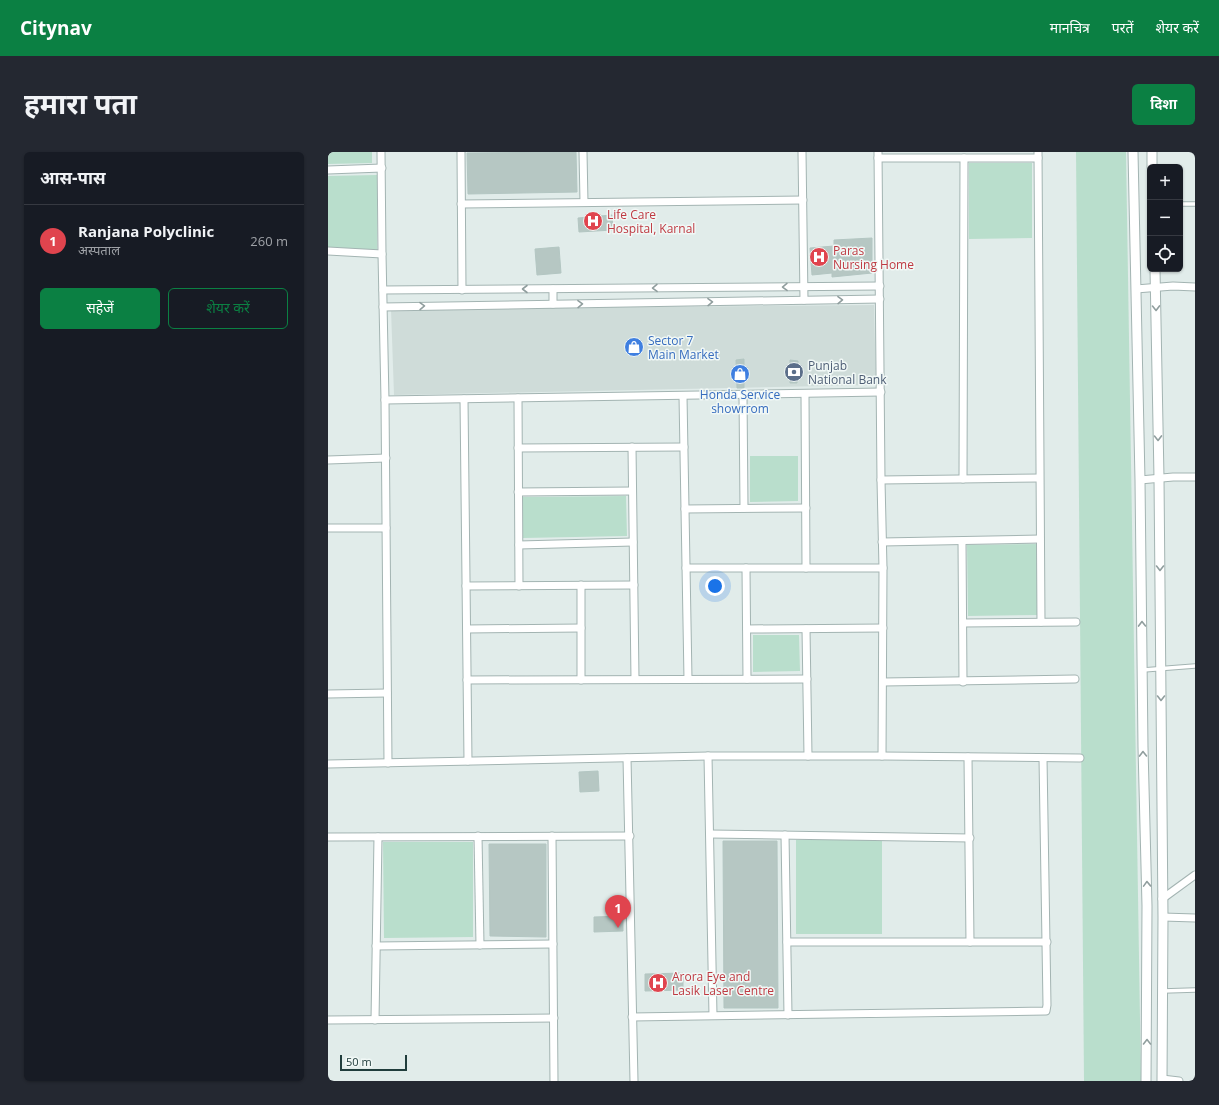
<!DOCTYPE html>
<html lang="hi">
<meta charset="utf-8">
<style>
:root{--surface:#171b24;--page:#242831;--text:#f1f3f6;--muted:#9ea1a6;--line:#363941;--accent:#0b8043}
body{margin:0;font-family:"Open Sans","Noto Sans Devanagari",sans-serif;background:var(--page);color:var(--text)}
.controls{position:absolute;right:12px;top:12px;display:grid;overflow:hidden;border-radius:6px;box-shadow:0 1px 3px #0004}
.controls button{width:36px;height:36px;display:grid;place-items:center;padding:0;border:0;border-bottom:1px solid var(--line);background:var(--surface);color:var(--text);font:20px sans-serif}
.scale{position:absolute;left:12px;bottom:10px;width:67px;box-sizing:border-box;padding-left:4px;border:2px solid #203d3c;border-top:0;font-size:11px;line-height:14px;white-space:nowrap;color:#203d3c;-webkit-text-stroke:3px #f1f8f6;paint-order:stroke}
.you{position:absolute;left:387px;top:434px;width:14px;height:14px;margin:-10px;border:3px solid #fff;border-radius:50%;background:#1a73e8;box-shadow:0 0 0 6px #1a73e833}
.badge{display:grid;place-items:center;width:26px;height:26px;border-radius:50%;background:var(--accent);color:#fff;font-size:13px;font-weight:700}
.pin{position:absolute;translate:-50% -33px;filter:drop-shadow(0 1px 2px #0008)}
.pin::after{content:'';position:absolute;top:21px;width:14px;height:12px;background:inherit;clip-path:polygon(0 0,100% 0,50% 100%)}
.list{margin:0;padding:0;list-style:none}
h2{display:flex;justify-content:space-between;align-items:center;height:52px;margin:0;padding:0 16px;font-size:17px}
h2 small{font-size:13px;font-weight:400;color:var(--muted)}
.list li{display:grid;grid-template-columns:26px 1fr auto;gap:12px;align-items:center;box-sizing:border-box;height:72px;padding:0 16px;border-top:1px solid var(--line)}
.list b{display:block;font-size:15px;white-space:nowrap}
.list p{margin:0;font-size:13px;white-space:nowrap;color:var(--muted)}
.list em{font-size:13px;font-style:normal;color:var(--muted)}
.actions{display:flex;gap:8px;padding:12px 16px}
.actions a{flex:1;padding:9px 0;border:1px solid var(--accent);border-radius:6px;text-align:center;font-size:14px;color:var(--accent)}
.actions .main{background:var(--accent);color:#fff}
.icon{flex:none;width:22px;height:22px;fill:none;stroke:currentColor;stroke-width:2;stroke-linecap:round;stroke-linejoin:round}
.map{position:relative;flex:none;width:867px;height:929px;overflow:hidden;border-radius:6px}
header{display:flex;align-items:center;gap:24px;box-sizing:border-box;height:56px;padding:0 20px;background:var(--accent);color:#fff}
header strong{font-size:19px}
nav{display:flex;gap:22px;margin-inline-start:auto;font-size:14px}
.intro{display:flex;align-items:center;justify-content:space-between;box-sizing:border-box;height:96px;padding:0 24px}
h1{margin:0;font-size:28px}
.button{padding:10px 18px;border-radius:6px;background:var(--accent);color:#fff;font-size:14px;font-weight:700}
main{display:flex;gap:24px;padding:0 24px}
aside{flex:1;background:var(--surface);border-radius:6px;box-shadow:0 1px 3px #0004}
.map>svg:first-child{display:block}
.built{fill:#cfdcd9}
.green{fill:#b9decc}
.building{fill:#b6c7c3;stroke:#b3c6c2}
.lines{fill:none;stroke-linecap:round;stroke-linejoin:round}
.service-casing{stroke:#a3b4b2;stroke-width:5.5}
.minor-casing{stroke:#a3b4b2;stroke-width:9}
.tertiary-casing{stroke:#a3b4b2;stroke-width:11}
.service{stroke:#fff;stroke-width:3.5}
.minor{stroke:#fff;stroke-width:7}
.tertiary{stroke:#fff;stroke-width:9}
.oneway{stroke:#909e9e}
.labels{text-anchor:middle;dominant-baseline:central;stroke-width:3;stroke-linejoin:round;paint-order:stroke}
.health-label{font-size:12px;fill:#be3a42;stroke:#f1f8f6;text-anchor:start}
.shop-label{font-size:12px;fill:#366cbe;stroke:#f1f8f6;text-anchor:start}
.service-label{font-size:12px;fill:#4e5e75;stroke:#f1f8f6;text-anchor:start}
</style>
<header>
<strong>Citynav</strong>
<nav><a>मानचित्र</a><a>परतें</a><a>शेयर करें</a></nav>
</header>
<div class="intro"><h1>हमारा पता</h1><a class="button">दिशा</a></div>
<main>
<aside>
<h2>आस-पास<small></small></h2>
<ul class="list">
<li><span class="badge" style="background:#e0444e">1</span><div><b>Ranjana Polyclinic</b><p>अस्पताल</p></div><em>260 m</em></li>
</ul>
<div class="actions"><a class="main">सहेजें</a><a>शेयर करें</a></div>
</aside>
<div class="map">
<svg width="867" height="929" viewBox="0 0 867 929">
<rect width="100%" height="100%" fill="#e1ecea"/>
<path class="built" d="M546,153L548,233L66,243L63,157Z"/>
<g class="green">
<path d="M0,0H44V11L0,12Z"/>
<path d="M748,0H798L813,929H756Z"/>
<path d="M641,11H704V86L641,87Z"/>
<path d="M49,23V98L0,95V24Z"/>
<path d="M422,304H470V349L422,350Z"/>
<path d="M298,344L299,384L195,386V345Z"/>
<path d="M710,392L711,463L640,464L639,393Z"/>
<path d="M425,483H471L472,519L425,520Z"/>
<rect x="468" y="688" width="86" height="94"/>
<path d="M55,690H145V785L56,786Z"/>
</g>
<g class="building">
<path d="M248,0L249,40L140,42L139,1Z"/>
<path d="M284,63L285,78L251,80L250,66Z"/>
<path d="M544,86V121L504,125V121L484,123L482,96L506,94V88Z"/>
<path d="M231,95L233,121L209,123L207,97Z"/>
<path d="M416,207V236H409L408,208Z"/>
<path d="M462,208L470,209L469,231H462Z"/>
<path d="M270,619L271,639L252,640L251,620Z"/>
<path d="M395,689H449L450,856H396Z"/>
<path d="M161,692H218V785L162,784Z"/>
<path d="M295,764V779L266,780V765Z"/>
<path d="M355,821V838L317,839V822Z"/>
</g>
<g class="lines">
<g class="service-casing">
<g id="service">
<path d="M852,52H867"/>
<path d="M815,518L867,514"/>
<path d="M835,839L867,838"/>
</g>
</g>
<g class="minor-casing">
<g id="minor">
<path d="M53,0L54,102L57,248L60,611"/>
<path d="M133,0L134,138"/>
<path d="M255,0L256,50"/>
<path d="M474,0L476,148"/>
<path d="M550,0L553,328L555,416L554,604"/>
<path d="M710,0L713,470"/>
<path d="M550,6H710"/>
<path d="M0,18L54,16"/>
<path d="M133,52L475,48"/>
<path d="M0,99L54,102"/>
<path d="M225,137V152"/>
<path d="M808,137L845,134L867,135"/>
<path d="M55,138L552,134"/>
<path d="M55,155L552,147"/>
<path d="M477,242L478,416"/>
<path d="M415,243L416,356"/>
<path d="M355,244L360,527"/>
<path d="M190,246L191,434"/>
<path d="M136,247L140,609"/>
<path d="M57,248L553,240"/>
<path d="M304,295L307,527"/>
<path d="M190,296L356,295"/>
<path d="M0,308L58,306"/>
<path d="M635,327L636,6"/>
<path d="M553,328L711,326"/>
<path d="M812,328L845,325H867"/>
<path d="M190,340L304,339"/>
<path d="M357,357L478,356"/>
<path d="M0,376H58"/>
<path d="M634,389L635,530"/>
<path d="M554,390L712,387"/>
<path d="M191,393L305,390"/>
<path d="M358,416H555"/>
<path d="M418,416L419,527"/>
<path d="M253,433V528"/>
<path d="M138,434L306,433"/>
<path d="M635,471L748,470"/>
<path d="M139,477L253,476"/>
<path d="M419,477L555,476"/>
<path d="M478,477L480,604"/>
<path d="M139,528L479,527"/>
<path d="M555,530L747,527"/>
<path d="M0,542L59,541"/>
<path d="M380,604L385,863"/>
<path d="M640,605L642,790"/>
<path d="M299,606L306,929"/>
<path d="M0,612L380,604H554L752,606"/>
<path d="M382,682L642,686"/>
<path d="M457,683L460,863"/>
<path d="M150,684L152,793"/>
<path d="M224,684L226,929"/>
<path d="M0,685L302,684"/>
<path d="M834,747L867,723"/>
<path d="M835,765L867,766"/>
<path d="M459,790H719"/>
<path d="M48,794L225,792"/>
<path d="M304,865L718,859L719,853L715,606"/>
<path d="M0,868L226,866"/>
<path d="M47,868L50,685"/>
<path d="M834,927L851,929"/>
</g>
</g>
<g class="tertiary-casing">
<g id="tertiary">
<path d="M805,0L812,328L815,595L819,754L818,929"/>
<path d="M824,0V15"/>
<path d="M827,117L831,326L835,765L834,929"/>
</g>
</g>
<use href="#service" class="service"/>
<use href="#minor" class="minor"/>
<use href="#tertiary" class="tertiary"/>
</g>
<defs><path id="oneway-chevron" d="M-2-3.5L2.5 0L-2 3.5" fill="none" stroke-width="1.6" stroke-linecap="round" stroke-linejoin="round"/></defs>
<g class="oneway">
<use href="#oneway-chevron" transform="translate(457 135) rotate(179)"/>
<use href="#oneway-chevron" transform="translate(327 136) rotate(179)"/>
<use href="#oneway-chevron" transform="translate(197 137) rotate(180)"/>
<use href="#oneway-chevron" transform="translate(512 148) rotate(-1)"/>
<use href="#oneway-chevron" transform="translate(382 150) rotate(-1)"/>
<use href="#oneway-chevron" transform="translate(252 152) rotate(-1)"/>
<use href="#oneway-chevron" transform="translate(94 154) rotate(-1)"/>
<use href="#oneway-chevron" transform="translate(828 156) rotate(89)"/>
<use href="#oneway-chevron" transform="translate(830 286) rotate(89)"/>
<use href="#oneway-chevron" transform="translate(832 416) rotate(90)"/>
<use href="#oneway-chevron" transform="translate(814 472) rotate(-91)"/>
<use href="#oneway-chevron" transform="translate(833 546) rotate(90)"/>
<use href="#oneway-chevron" transform="translate(815 602) rotate(-91)"/>
<use href="#oneway-chevron" transform="translate(819 732) rotate(-92)"/>
<use href="#oneway-chevron" transform="translate(819 890) rotate(-90)"/>
</g>
<defs>
<g id="hospital-disc" transform="scale(1)"><circle r="9.5" fill="#e0444e" stroke="#f1f8f6"/><path d="M-5-5h3v3.5h4V-5h3V5h-3V1.5h-4V5h-3Z" fill="#fff"/></g>
<g id="shop-disc" transform="scale(1)"><circle r="9.5" fill="#3f7fe0" stroke="#f1f8f6"/><path d="M-5-2.5h2.3a2.7 3.5 0 0 1 5.4 0H5L5.5 6h-11ZM-1.5-2.5h3a1.5 2.3 0 0 0-3 0Z" fill="#fff"/></g>
<g id="bank-disc" transform="scale(1)"><circle r="9.5" fill="#5c6f8a" stroke="#f1f8f6"/><path d="M-6-4H6V4H-6ZM0-2.3a2.3 2.3 0 1 0 0 4.6a2.3 2.3 0 1 0 0-4.6Z" fill="#fff"/></g>
</defs>
<g fill-rule="evenodd">
<use href="#hospital-disc" x="265" y="69"/>
<use href="#hospital-disc" x="491" y="105"/>
<use href="#shop-disc" x="306" y="195"/>
<use href="#bank-disc" x="466" y="220"/>
<use href="#shop-disc" x="412" y="222"/>
<use href="#hospital-disc" x="330" y="831"/>
</g>
<g class="labels">
<g class="health-label">
<text x="279" y="62">Life Care<tspan x="279" dy="14">Hospital, Karnal</tspan></text>
<text x="505" y="98">Paras<tspan x="505" dy="14">Nursing Home</tspan></text>
<text x="344" y="824">Arora Eye and<tspan x="344" dy="14">Lasik Laser Centre</tspan></text>
</g>
<g class="shop-label">
<text x="320" y="188">Sector 7<tspan x="320" dy="14">Main Market</tspan></text>
<text x="412" y="242" text-anchor="middle">Honda Service<tspan x="412" dy="14">showrrom</tspan></text>
</g>
<g class="service-label">
<text x="480" y="213">Punjab<tspan x="480" dy="14">National Bank</tspan></text>
</g>
</g>
</svg>
<div class="controls">
<button>+</button>
<button>−</button>
<button><svg class="icon" aria-label="locate" viewBox="0 0 24 24"><circle cx="12" cy="12" r="6"/><path d="M12 2v4M12 18v4M2 12h4M18 12h4"/></svg></button>
</div>
<div class="scale">50 m</div>
<div class="you"></div>
<div class="pin badge" style="left:290px;top:776px;background:#e0444e">1</div>
</div>
</main>
